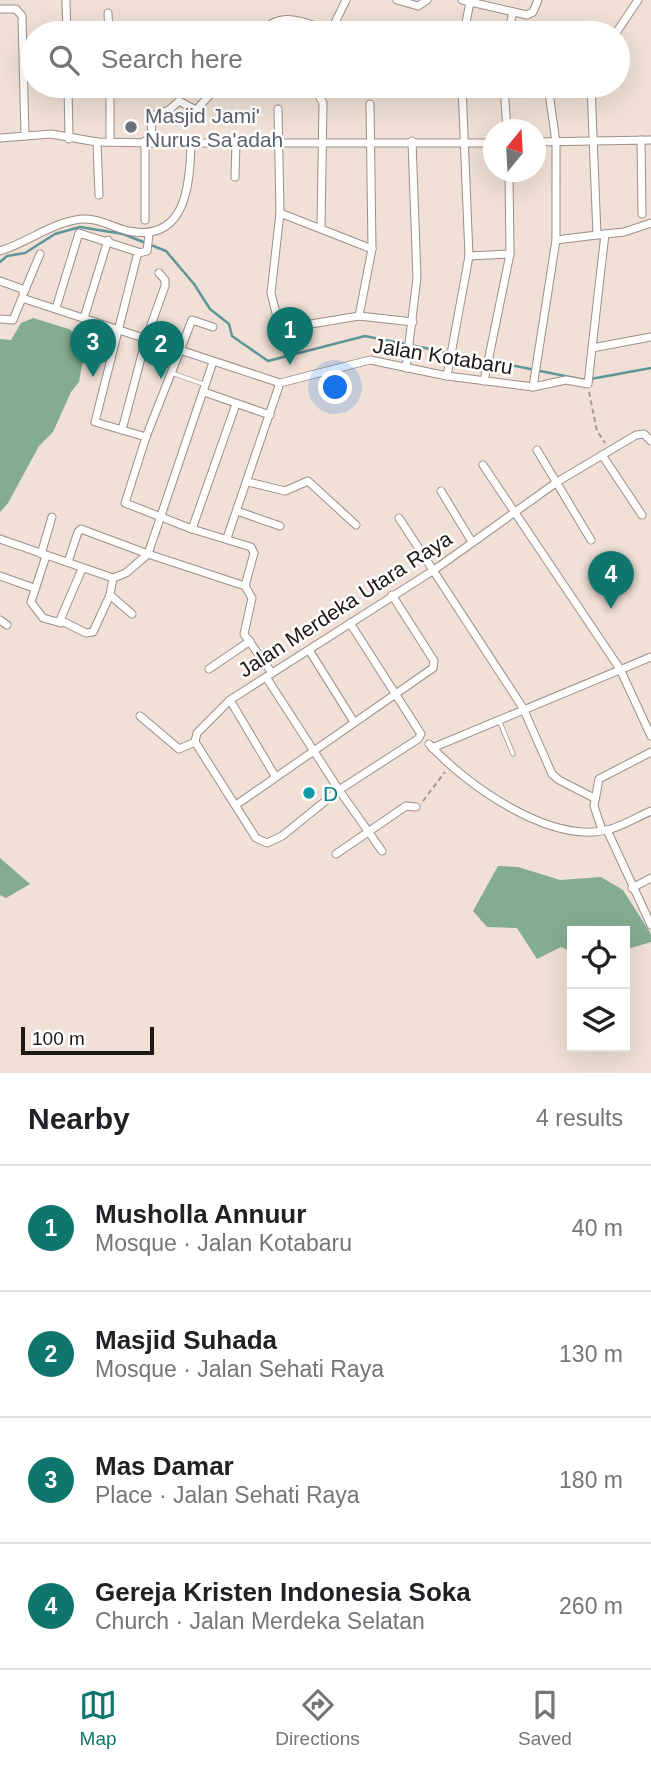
<!DOCTYPE html>
<meta charset="utf-8">
<style>
:root{--surface:#fff;--page:#f6f6f6;--text:#202124;--muted:#757577;--line:#e0e0e0;--accent:#0f766e}
body{margin:0;font-family:Arial,sans-serif;background:var(--page);color:var(--text)}
.controls{position:absolute;right:21px;bottom:21px;display:grid;overflow:hidden;border-radius:0px;box-shadow:0 7px 28px #0002}
.controls button{width:63px;height:63px;display:grid;place-items:center;padding:0;border:0;border-bottom:2px solid var(--line);background:var(--surface);color:var(--text);font:35px sans-serif}
.compass{position:absolute;left:483px;top:119px;width:63px;height:63px;border-radius:50%;background:var(--surface);box-shadow:0 7px 28px #0002;rotate:18deg}
.scale{position:absolute;left:21px;bottom:18px;width:133px;box-sizing:border-box;padding-left:7px;border:4px solid #1d1814;border-top:0;font-size:19px;line-height:24px;white-space:nowrap;color:#1d1814;-webkit-text-stroke:5px #fff;paint-order:stroke}
.you{position:absolute;left:336px;top:388px;width:24px;height:24px;margin:-18px;border:5px solid #fff;border-radius:50%;background:#1a73e8;box-shadow:0 0 0 10px #1a73e833}
.badge{display:grid;place-items:center;width:46px;height:46px;border-radius:50%;background:var(--accent);color:#fff;font-size:23px;font-weight:700}
.pin{position:absolute;translate:-50% -58px;filter:drop-shadow(0 2px 4px #0008)}
.pin::after{content:'';position:absolute;top:37px;width:24px;height:21px;background:inherit;clip-path:polygon(0 0,100% 0,50% 100%)}
.list{margin:0;padding:0;list-style:none}
h2{display:flex;justify-content:space-between;align-items:center;height:91px;margin:0;padding:0 28px;font-size:30px}
h2 small{font-size:23px;font-weight:400;color:var(--muted)}
.list li{display:grid;grid-template-columns:46px 1fr auto;gap:21px;align-items:center;box-sizing:border-box;height:126px;padding:0 28px;border-top:2px solid var(--line)}
.list b{display:block;font-size:26px;white-space:nowrap}
.list p{margin:0;font-size:23px;white-space:nowrap;color:var(--muted)}
.list em{font-size:23px;font-style:normal;color:var(--muted)}
.icon{flex:none;width:38px;height:38px;fill:none;stroke:currentColor;stroke-width:2;stroke-linecap:round;stroke-linejoin:round}
.map{position:relative;flex:none;width:651px;height:1073px;overflow:hidden}
.search{position:absolute;background:var(--surface);box-shadow:0 7px 28px #0002;left:21px;right:21px;top:21px;height:77px;display:flex;align-items:center;gap:18px;box-sizing:border-box;padding:0 24px;border-radius:38px;color:var(--muted);font-size:26px}
.sheet{height:595px;background:var(--surface)}
nav{display:flex;justify-content:space-around;align-items:center;box-sizing:border-box;height:98px;border-top:2px solid var(--line);background:var(--surface);font-size:19px;color:var(--muted)}
nav a{display:grid;justify-items:center;gap:4px}
nav .on{color:var(--accent)}
.map>svg:first-child{display:block}
.forest{fill:#84ac90}
.lines{fill:none;stroke-linecap:round;stroke-linejoin:round}
.stream{stroke:#5e9699;stroke-width:2.5}
.lane-casing{stroke:#9e8f86;stroke-width:5}
.street-casing{stroke:#9e8f86;stroke-width:9}
.path{stroke:#a59990;stroke-width:2;stroke-dasharray:5 3.5;stroke-linecap:butt}
.lane{stroke:#fff;stroke-width:3.5}
.street{stroke:#fff;stroke-width:7}
.worship-dot{fill:#6b7280;stroke:#fff;stroke-width:2.5}
.culture-dot{fill:#0f9aa8;stroke:#fff;stroke-width:2.5}
.labels{text-anchor:middle;dominant-baseline:central;stroke-width:5;stroke-linejoin:round;paint-order:stroke}
.worship-label{font-size:21px;fill:#5b616d;stroke:#fff;text-anchor:start}
.street-label{font-size:21px;fill:#1d1814;stroke:#fff}
.culture-label{font-size:21px;fill:#0d838f;stroke:#fff;text-anchor:start}
</style>
<div class="map">
<svg width="651" height="1073" viewBox="0 0 651 1073">
<rect width="100%" height="100%" fill="#f0e0d5"/>
<g class="forest">
<path d="M33,318L69,329L86,343L79,382L71,392L53,432L39,446L8,503L0,512V339L11,340L21,323Z"/>
<path d="M0,858L30,884L6,898L0,895Z"/>
<path d="M498,866L518,867L560,880L601,877L623,890L651,934V942L631,948L625,944V931H572V952L561,947L537,959L517,928L487,927L473,911Z"/>
</g>
<g class="lines">
<path class="stream" d="M0,262L7,256L25,253L55,234L80,227L123,234L166,251L194,284L210,309L229,324L232,336L268,361L365,336L585,380L651,368"/>
<g class="lane-casing">
<g id="lane">
<path d="M172,373L206,385"/>
<path d="M499,720L513,754"/>
</g>
</g>
<g class="street-casing">
<g id="street">
<path d="M397,0L418,6L427,0"/>
<path d="M462,0L527,15L533,12L538,0"/>
<path d="M66,1L67,33"/>
<path d="M0,9H16L22,16L25,136"/>
<path d="M108,13L109,33"/>
<path d="M260,33C282,9 304,23 331,31"/>
<path d="M330,33L346,0"/>
<path d="M464,33L470,2"/>
<path d="M508,33L513,12"/>
<path d="M616,33L638,0"/>
<path d="M68,86L69,139"/>
<path d="M110,86V140"/>
<path d="M314,86L323,103L321,227"/>
<path d="M504,86L507,130"/>
<path d="M591,86L597,235L605,234L592,348"/>
<path d="M371,89L372,86"/>
<path d="M278,109L280,213L271,293L279,325L287,328L359,316L413,322"/>
<path d="M0,138L51,134L97,142L151,143H494"/>
<path d="M641,140L642,214"/>
<path d="M145,141V220"/>
<path d="M97,142L99,195"/>
<path d="M536,142L651,140"/>
<path d="M151,143L152,116L169,110L179,101L196,110L218,86"/>
<path d="M235,177L236,143"/>
<path d="M280,213L372,249"/>
<path d="M605,234L624,232L651,223"/>
<path d="M556,240L597,235"/>
<path d="M0,251C28,243 56,219 86,219C101,219 114,228 128,231C186,243 190,185 191,143"/>
<path d="M139,253L147,251L149,234"/>
<path d="M469,256L510,254"/>
<path d="M0,281L25,290L23,294"/>
<path d="M25,290L40,254"/>
<path d="M56,308L79,233L138,252L95,422L146,437L125,503L192,529L251,547L254,553L245,586"/>
<path d="M359,316L372,249L370,104"/>
<path d="M84,318L108,240"/>
<path d="M0,319L13,320L22,298L280,383"/>
<path d="M406,368L417,278L412,141"/>
<path d="M447,376L469,256L462,86"/>
<path d="M484,381L510,254L509,172"/>
<path d="M533,387L556,240V142L548,86"/>
<path d="M204,392L270,415"/>
<path d="M122,430L146,339L165,286V280L159,273"/>
<path d="M146,437L192,320L213,327"/>
<path d="M537,450L591,540"/>
<path d="M602,455L642,515"/>
<path d="M483,465L620,669L651,736"/>
<path d="M248,482L285,491L308,481L356,525"/>
<path d="M441,491L472,542"/>
<path d="M237,511L280,526"/>
<path d="M399,518L523,708L552,774L559,780L594,798"/>
<path d="M192,529L236,404"/>
<path d="M227,538L280,383L370,360L447,376L533,387L566,380L588,384L592,348L651,337"/>
<path d="M0,539L113,578L126,573L148,554L245,586L252,598L244,634L272,673"/>
<path d="M41,554L52,517"/>
<path d="M46,556L31,602L43,618L61,623"/>
<path d="M68,562L78,532L81,529L148,554L213,362"/>
<path d="M82,569L60,620L86,633L93,632L110,595L113,578"/>
<path d="M0,576L34,588"/>
<path d="M110,595L132,614"/>
<path d="M0,620L7,625"/>
<path d="M350,623L421,734L418,739L339,790L382,851"/>
<path d="M309,650L354,722"/>
<path d="M209,669L250,641"/>
<path d="M266,677L339,790L282,836L267,843L256,838L195,742L197,733L230,700L434,570L557,482L636,435L644,434L651,441"/>
<path d="M230,700L275,776"/>
<path d="M140,716L179,749L195,742"/>
<path d="M429,744C465,784 549,844 607,830C621,827 637,817 651,811"/>
<path d="M432,748L651,657"/>
<path d="M236,805L433,668L434,661L392,595"/>
<path d="M602,830L594,806L599,779L651,752"/>
<path d="M607,830L651,925"/>
<path d="M336,854L406,806L416,807"/>
<path d="M632,888L651,878"/>
</g>
</g>
<g class="path">
<path d="M589,392L597,431L605,443"/>
<path d="M423,801L445,772"/>
</g>
<use href="#lane" class="lane"/>
<use href="#street" class="street"/>
</g>
<circle class="worship-dot" cx="131" cy="127" r="7"/>
<circle class="culture-dot" cx="309" cy="793" r="7"/>
<g class="labels">
<g class="worship-label">
<text x="145" y="115">Masjid Jami'<tspan x="145" dy="24">Nurus Sa'adah</tspan></text>
</g>
<g class="street-label">
<text transform="translate(443 356) rotate(9)">Jalan Kotabaru</text>
<text transform="translate(345 604) rotate(-33)">Jalan Merdeka Utara Raya</text>
</g>
<g class="culture-label">
<text x="323" y="793">D</text>
</g>
</g>
</svg>
<div class="controls">
<button><svg class="icon" aria-label="locate" viewBox="0 0 24 24"><circle cx="12" cy="12" r="6"/><path d="M12 2v4M12 18v4M2 12h4M18 12h4"/></svg></button>
<button><svg class="icon" aria-label="layers" viewBox="0 0 24 24"><path d="M12 4l9 5-9 5-9-5zM3 14l9 5 9-5"/></svg></button>
</div>
<svg class="compass" viewBox="-18 -18 36 36"><path d="M0-13l5 13h-10z" fill="#e53935"/><path d="M0 13l5-13h-10z" fill="#757577"/></svg>
<div class="scale">100 m</div>
<div class="you"></div>
<div class="pin badge" style="left:290px;top:365px">1</div>
<div class="pin badge" style="left:161px;top:379px">2</div>
<div class="pin badge" style="left:93px;top:377px">3</div>
<div class="pin badge" style="left:611px;top:609px">4</div>
<div class="search"><svg class="icon" aria-label="search" viewBox="0 0 24 24"><circle cx="10" cy="10" r="6"/><path d="M15 15l6 6"/></svg>Search here</div>
</div>
<section class="sheet">
<h2>Nearby<small>4 results</small></h2>
<ul class="list">
<li><span class="badge">1</span><div><b>Musholla Annuur</b><p>Mosque · Jalan Kotabaru</p></div><em>40 m</em></li>
<li><span class="badge">2</span><div><b>Masjid Suhada</b><p>Mosque · Jalan Sehati Raya</p></div><em>130 m</em></li>
<li><span class="badge">3</span><div><b>Mas Damar</b><p>Place · Jalan Sehati Raya</p></div><em>180 m</em></li>
<li><span class="badge">4</span><div><b>Gereja Kristen Indonesia Soka</b><p>Church · Jalan Merdeka Selatan</p></div><em>260 m</em></li>
</ul>
</section>
<nav>
<a class="on"><svg class="icon" aria-label="map" viewBox="0 0 24 24"><path d="M3 6l6-2 6 2 6-2v14l-6 2-6-2-6 2zM9 4v14M15 6v14"/></svg>Map</a>
<a><svg class="icon" aria-label="directions" viewBox="0 0 24 24"><path d="M12 3l9 9-9 9-9-9zM9 14v-3h6M13 9l2 2-2 2"/></svg>Directions</a>
<a><svg class="icon" aria-label="saved" viewBox="0 0 24 24"><path d="M7 4h10v16l-5-4-5 4z"/></svg>Saved</a>
</nav>
